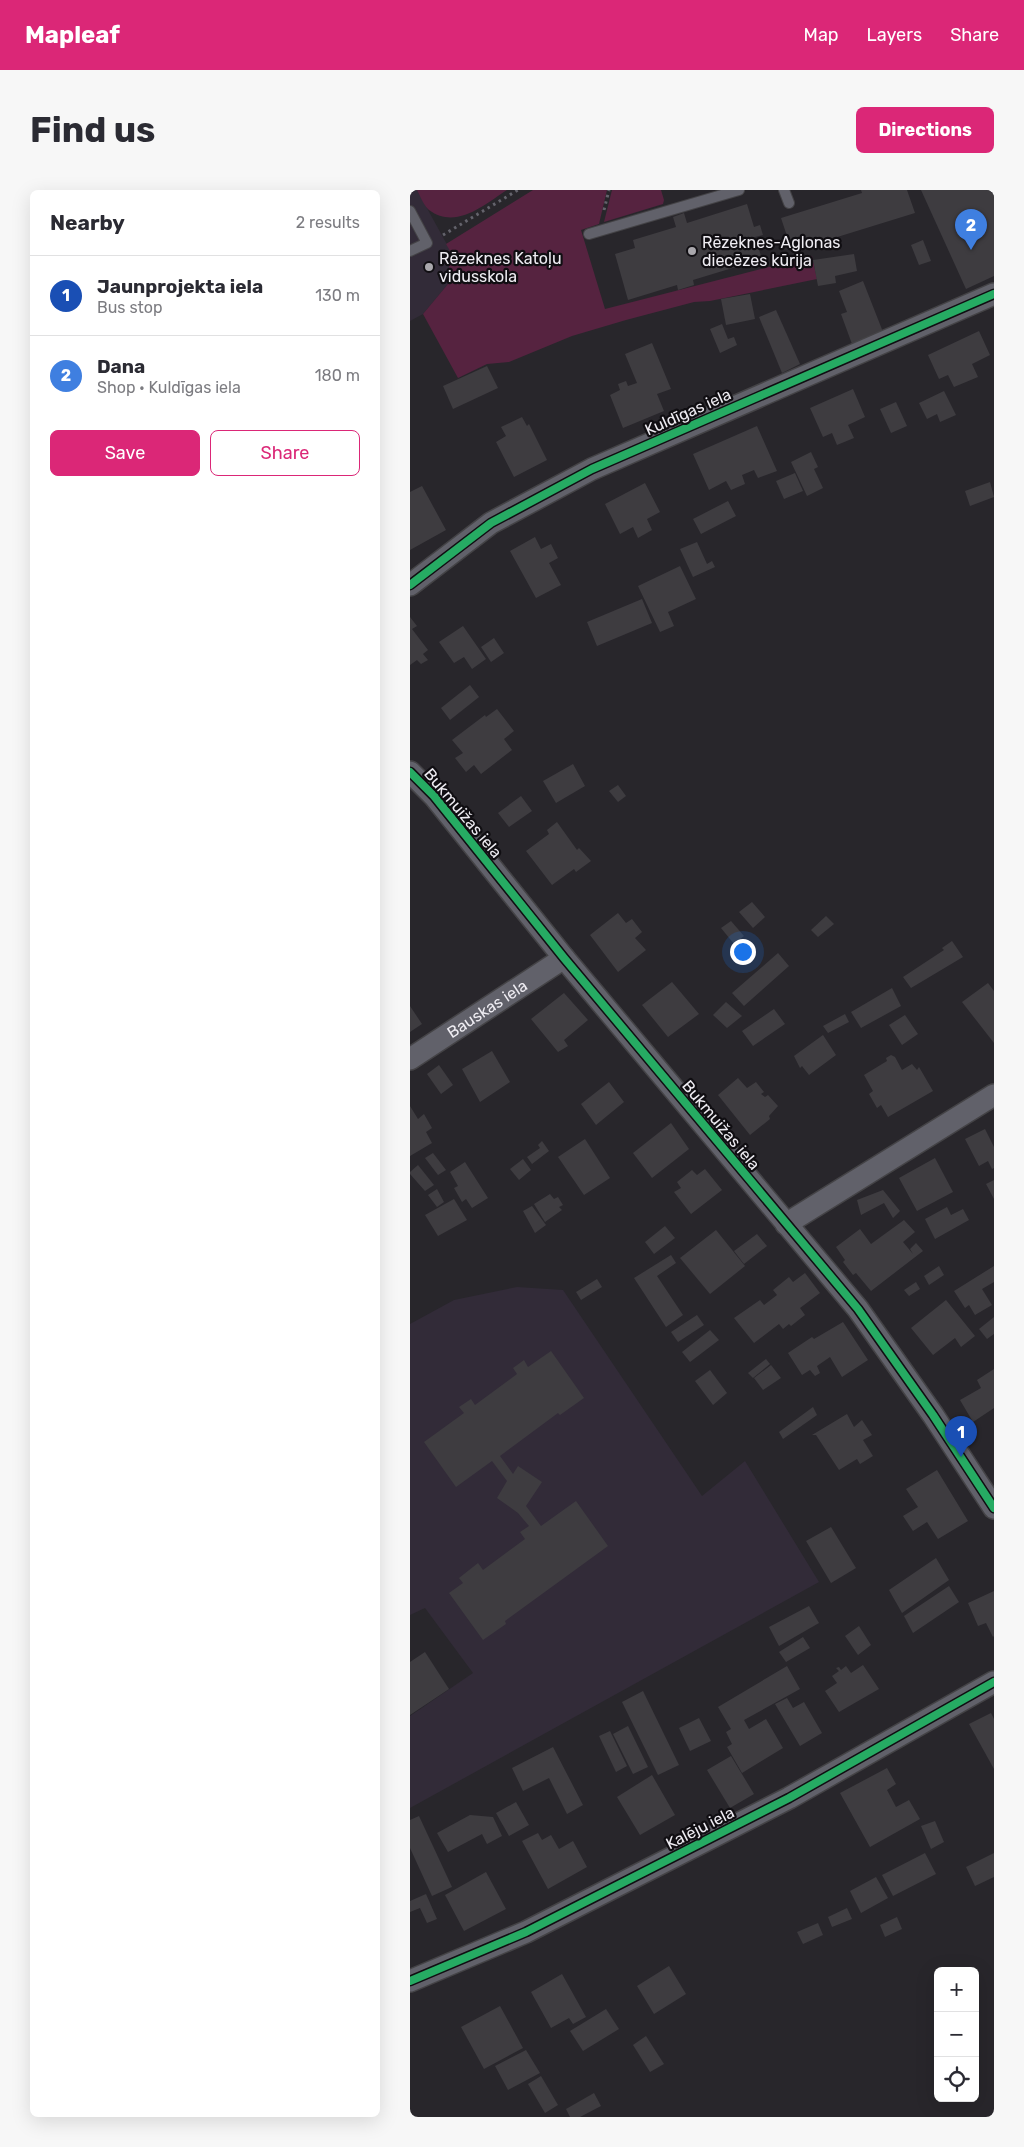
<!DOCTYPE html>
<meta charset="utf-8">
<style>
:root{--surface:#fff;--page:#f7f7f7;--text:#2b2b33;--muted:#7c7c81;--line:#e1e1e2;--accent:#db2777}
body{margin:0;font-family:Rubik,sans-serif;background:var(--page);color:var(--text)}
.controls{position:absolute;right:15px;bottom:15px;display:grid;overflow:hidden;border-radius:8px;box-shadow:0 5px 20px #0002}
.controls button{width:45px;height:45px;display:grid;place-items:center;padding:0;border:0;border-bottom:1px solid var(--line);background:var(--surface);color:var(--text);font:25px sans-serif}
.you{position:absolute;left:332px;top:761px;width:18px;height:18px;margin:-12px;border:4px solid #fff;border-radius:50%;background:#1a73e8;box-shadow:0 0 0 8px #1a73e833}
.badge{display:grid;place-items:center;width:32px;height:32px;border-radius:50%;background:var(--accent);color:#fff;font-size:16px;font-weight:700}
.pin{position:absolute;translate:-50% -41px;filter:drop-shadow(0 1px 2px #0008)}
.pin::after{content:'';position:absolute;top:26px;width:18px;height:15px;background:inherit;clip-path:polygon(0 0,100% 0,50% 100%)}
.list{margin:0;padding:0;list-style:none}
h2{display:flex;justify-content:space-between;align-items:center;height:65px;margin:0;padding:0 20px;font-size:21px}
h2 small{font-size:16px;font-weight:400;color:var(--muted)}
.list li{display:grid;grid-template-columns:32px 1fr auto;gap:15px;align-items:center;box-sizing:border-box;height:80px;padding:0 20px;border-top:1px solid var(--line)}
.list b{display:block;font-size:19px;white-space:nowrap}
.list p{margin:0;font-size:16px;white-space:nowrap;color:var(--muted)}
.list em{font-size:16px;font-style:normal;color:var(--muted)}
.actions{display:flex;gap:10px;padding:15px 20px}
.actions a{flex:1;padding:11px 0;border:1px solid var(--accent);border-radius:8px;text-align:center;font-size:18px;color:var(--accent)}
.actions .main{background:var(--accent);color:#fff}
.icon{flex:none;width:28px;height:28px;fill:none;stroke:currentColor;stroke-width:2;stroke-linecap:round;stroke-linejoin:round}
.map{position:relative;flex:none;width:584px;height:1927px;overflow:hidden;border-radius:8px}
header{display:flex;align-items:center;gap:30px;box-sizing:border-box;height:70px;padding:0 25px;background:var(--accent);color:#fff}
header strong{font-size:24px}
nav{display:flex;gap:28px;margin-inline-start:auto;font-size:18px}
.intro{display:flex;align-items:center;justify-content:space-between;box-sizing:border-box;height:120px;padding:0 30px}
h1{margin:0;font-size:35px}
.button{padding:12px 22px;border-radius:8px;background:var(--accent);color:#fff;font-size:18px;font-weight:700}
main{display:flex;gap:30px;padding:0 30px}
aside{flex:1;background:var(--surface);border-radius:8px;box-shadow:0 5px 20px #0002}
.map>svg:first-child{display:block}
.built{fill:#322b38}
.green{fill:#562340}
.building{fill:#3e3c40}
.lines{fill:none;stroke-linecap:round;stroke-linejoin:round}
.lane-casing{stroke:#444346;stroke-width:12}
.street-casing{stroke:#444346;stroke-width:24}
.path{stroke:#64636c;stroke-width:3;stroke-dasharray:2.5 4;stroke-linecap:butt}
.lane{stroke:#61616a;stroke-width:10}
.street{stroke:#61616a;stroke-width:21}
.cycleway-casing{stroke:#100e12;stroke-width:11}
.cycleway{stroke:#26ab63;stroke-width:8}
.poi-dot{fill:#a9a7ac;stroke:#100e12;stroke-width:2}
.labels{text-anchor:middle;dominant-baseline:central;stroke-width:4.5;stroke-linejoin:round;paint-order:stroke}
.poi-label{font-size:16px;fill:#eeecf2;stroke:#100e12;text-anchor:start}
.street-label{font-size:16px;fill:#eeecf2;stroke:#100e12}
</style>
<header>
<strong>Mapleaf</strong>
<nav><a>Map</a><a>Layers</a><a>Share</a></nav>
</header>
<div class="intro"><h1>Find us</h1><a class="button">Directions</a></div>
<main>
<aside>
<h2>Nearby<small>2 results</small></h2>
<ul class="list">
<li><span class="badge" style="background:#1a4fb4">1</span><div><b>Jaunprojekta iela</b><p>Bus stop</p></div><em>130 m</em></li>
<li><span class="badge" style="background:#3f7fe0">2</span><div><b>Dana</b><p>Shop · Kuldīgas iela</p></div><em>180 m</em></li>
</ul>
<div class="actions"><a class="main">Save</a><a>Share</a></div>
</aside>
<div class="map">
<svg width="584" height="1927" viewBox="0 0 584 1927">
<rect width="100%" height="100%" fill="#28262b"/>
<g class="built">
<path d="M0,0H7L40,60L38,94L13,124L0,131Z"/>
<path d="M107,1097L153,1100L292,1306L335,1271L409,1392L0,1618V1526L63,1483L15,1418L0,1425V1134L44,1110Z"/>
</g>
<g class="green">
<path d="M7,0H97C74,15 46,40 19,20C14,16 10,6 7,0Z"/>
<path d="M123,0H197L189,34L171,40L195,119L402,66L407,89L300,111L284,112L216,130L162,146L99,172L77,174L48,188L13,124L38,94L40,61L36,54Z"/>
<path d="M202,0H251L254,10L253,14L194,32Z"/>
</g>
<g class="building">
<path d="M451,0H497L505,23L382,61L371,28L452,3Z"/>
<path d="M511,0H584V86L556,99Z"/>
<path d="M337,14L344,37L350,35L353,45L345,47L352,69L283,90L284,95L268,100L267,95L218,110L205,64L225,58L223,50L266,37L263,27L274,23L277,33Z"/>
<path d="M513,50L521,71L509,75L501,55Z"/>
<path d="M444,64L447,81L425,86L426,93L408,96L403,70Z"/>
<path d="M453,91L473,142L442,154L431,124L437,122L429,101Z"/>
<path d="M340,104L345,129L316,135L311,109Z"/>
<path d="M366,120L390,174L372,183L349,127Z"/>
<path d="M312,134L318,149L324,147L327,155L310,163L300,139Z"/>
<path d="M569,141L580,165L562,174L568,187L544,197L538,185L529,189L518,165Z"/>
<path d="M242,153L261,199L247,204L254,221L213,238L200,205L210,200L208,194L216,191L218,196L227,193L215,164Z"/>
<path d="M77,176L88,198L43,219L33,196Z"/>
<path d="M443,199L455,227L438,235L444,248L427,255L422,243L413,247L400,218Z"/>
<path d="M534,201L546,225L530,232L527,224L517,229L509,213Z"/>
<path d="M486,212L497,236L481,243L470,219Z"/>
<path d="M112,227L117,236L119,234L137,270L104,287L86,252L96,246L91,237Z"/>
<path d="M347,236L367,281L348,288L344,280L332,285L335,294L321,300L316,291L299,300L283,264Z"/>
<path d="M401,262L408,277L404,279L413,298L397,306L381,272Z"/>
<path d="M385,283L393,301L374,309L366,291Z"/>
<path d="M580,292L584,307L560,316L555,301Z"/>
<path d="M235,293L250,322L237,329L242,340L228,348L223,337L210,344L195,314Z"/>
<path d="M12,296L36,340L0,360V302Z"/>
<path d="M318,311L326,326L291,344L283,329Z"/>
<path d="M125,347L131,359L141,354L148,368L139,373L151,395L126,408L100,361Z"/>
<path d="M287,352L297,374L302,371L305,377L283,387L270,359Z"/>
<path d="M270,376L286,409L258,422L264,436L250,442L228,396Z"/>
<path d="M232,409L242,433L187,456L177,432Z"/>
<path d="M0,427L7,436L2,439L18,460L13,464L18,470L11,474L7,470L0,475Z"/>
<path d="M53,436L76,469L62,479L54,467L44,473L29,452Z"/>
<path d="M84,448L94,463L81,472L71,457Z"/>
<path d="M60,495L69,507L40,530L31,518Z"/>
<path d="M87,519L104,541L94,549L102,560L71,584L64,575L56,582L45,568L53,563L42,550L75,525L76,527Z"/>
<path d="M163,574L175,596L146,613L133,591Z"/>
<path d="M208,595L216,606L208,612L199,601Z"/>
<path d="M111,606L122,621L99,637L88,623Z"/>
<path d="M147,632L167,660L169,658L181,671L166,682L164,679L142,695L116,661L139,644L137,640Z"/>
<path d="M342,712L355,727L343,738L329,722Z"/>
<path d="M208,723L216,733L222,729L232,742L225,748L236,760L208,782L180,745Z"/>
<path d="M416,726L424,734L408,747L401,740Z"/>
<path d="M321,731L334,746L324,754L311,738Z"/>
<path d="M542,751L553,767L501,798L493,787L534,760L532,758Z"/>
<path d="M368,763L379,776L334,816L322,803Z"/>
<path d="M262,792L289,824L258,847L232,815Z"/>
<path d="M578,793L584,801V853L552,812Z"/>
<path d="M482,798L491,816L451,838L441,822Z"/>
<path d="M154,803L178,830L154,850L158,856L148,862L121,829Z"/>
<path d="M316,812L332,826L317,838L303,825Z"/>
<path d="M0,816L12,834L0,842Z"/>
<path d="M364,819L375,834L343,856L332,841Z"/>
<path d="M435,824L439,832L418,843L413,836Z"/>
<path d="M495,825L508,844L492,855L479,835Z"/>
<path d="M413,845L426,865L399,885L392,876L390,878L384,866Z"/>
<path d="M82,861L100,892L70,912L52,879Z"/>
<path d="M481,865L485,867L492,880L502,874L507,880L509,877L523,901L478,927L471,915L467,918L459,904L463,901L454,885L477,871L476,868Z"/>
<path d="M29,875L43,895L31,904L17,884Z"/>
<path d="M328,888L337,898L346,892L354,902L351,904L355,907L358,905L368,916L359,926L360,929L340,945L308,905Z"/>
<path d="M199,892L214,912L186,935L171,914Z"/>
<path d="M0,916L8,929L14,924L22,938L16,942L22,953L0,966Z"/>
<path d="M261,933L279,959L242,988L223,963Z"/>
<path d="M575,939L584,957V978L582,979L578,971L569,976L555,949Z"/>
<path d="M175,949L200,988L174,1005L148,967Z"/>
<path d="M132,951L139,961L122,974L117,967L130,958L128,955Z"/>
<path d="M23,963L36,980L28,985L15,968Z"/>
<path d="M525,968L543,1002L507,1021L489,988Z"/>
<path d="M113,969L121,980L109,990L100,979Z"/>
<path d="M55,972L78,1008L62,1018L56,1009L52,1012L44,998L48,996L40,982Z"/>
<path d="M8,975L24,995L15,1001L0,984V982Z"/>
<path d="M295,979L312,1000L281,1024L264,1002L271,998L267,992L282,980L287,985Z"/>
<path d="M584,990V1009L576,994Z"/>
<path d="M27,999L34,1012L27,1017L18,1005Z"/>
<path d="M473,1000L490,1021L483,1028L474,1013L451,1025L447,1010Z"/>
<path d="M140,1004L144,1009L148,1007L153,1015L149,1017L152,1020L135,1032L124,1014Z"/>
<path d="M44,1009L57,1030L28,1046L15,1025Z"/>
<path d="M122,1016L136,1035L125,1043L113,1021Z"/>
<path d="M537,1017L541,1025L553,1019L559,1030L525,1049L515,1029Z"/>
<path d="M494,1030L505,1042L493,1052L503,1064L500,1059L506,1053L513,1061L461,1101L446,1083L443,1085L433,1072L435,1070L426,1057L450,1039L461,1054Z"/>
<path d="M255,1036L265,1048L244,1064L235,1052Z"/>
<path d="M306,1040L335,1076L300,1104L270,1068Z"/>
<path d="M347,1044L357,1056L334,1074L324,1061Z"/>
<path d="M261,1065L266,1073L247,1086L273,1125L256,1137L224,1088Z"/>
<path d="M529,1076L534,1085L519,1095L514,1086Z"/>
<path d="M584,1076V1092L572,1099L582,1115L565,1125L559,1115L555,1118L544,1101Z"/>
<path d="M395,1083L410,1103L390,1118L395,1125L381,1136L379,1134L373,1139L369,1134L344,1153L324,1128L350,1110L354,1115L367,1105L363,1100L379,1087L383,1092Z"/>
<path d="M187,1089L192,1097L171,1110L166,1102Z"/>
<path d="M506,1092L510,1099L499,1106L494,1100Z"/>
<path d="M536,1110L565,1146L551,1157L545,1148L523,1165L501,1138Z"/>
<path d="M287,1125L294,1135L268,1152L261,1142Z"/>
<path d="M584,1127V1144L577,1149L569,1139Z"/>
<path d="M433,1132L458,1170L432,1187L420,1167L407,1176L410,1183L405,1186L400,1180L392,1185L378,1163L402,1147L404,1149Z"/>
<path d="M300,1140L309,1150L280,1172L272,1162Z"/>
<path d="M141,1161L174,1208L150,1225L148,1223L90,1266L103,1284L108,1276L132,1292L116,1316L131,1336L166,1311L198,1356L95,1431L96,1434L73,1450L39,1403L53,1393L49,1388L68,1373L73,1380L115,1349L110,1342L119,1336L108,1323L87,1308L97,1291L82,1271L46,1297L14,1252L54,1223L49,1217L61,1209L65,1215L107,1184L103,1178L114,1170L118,1177Z"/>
<path d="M356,1169L360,1174L343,1188L338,1183Z"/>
<path d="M361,1175L371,1188L353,1200L344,1188Z"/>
<path d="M584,1179V1218L563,1232L550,1210L571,1198L567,1190Z"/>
<path d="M300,1180L317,1203L303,1215L285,1191Z"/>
<path d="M403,1217L407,1225L373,1249L369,1242Z"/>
<path d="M437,1224L444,1237L452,1230L462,1245L453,1250L463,1266L450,1274L447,1269L429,1280L406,1245H402Z"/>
<path d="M527,1280L558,1331L528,1349L517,1332L503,1341L493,1326L508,1317L496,1299Z"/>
<path d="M421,1337L446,1378L421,1393L396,1351Z"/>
<path d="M526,1368L539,1390L492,1423L479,1400Z"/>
<path d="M539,1396L549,1412L503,1443L494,1426Z"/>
<path d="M584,1401V1446L583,1447L576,1433L568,1436L558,1413Z"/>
<path d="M399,1416L409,1433L369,1456L359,1437Z"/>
<path d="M449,1436L461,1455L448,1465L435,1446Z"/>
<path d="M393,1447L400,1458L376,1472L369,1462Z"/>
<path d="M15,1462L39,1499L0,1525V1472Z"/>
<path d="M453,1475L469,1499L429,1522L415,1501L427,1493L422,1486L429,1481L426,1478L429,1477L431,1480L436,1476L441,1483Z"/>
<path d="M377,1476L390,1499L334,1530L339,1539L356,1529L373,1558L332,1583L317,1557L322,1554L316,1542L321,1539L308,1517Z"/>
<path d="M233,1501L269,1575L248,1585L212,1512Z"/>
<path d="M377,1508L383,1518L394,1512L412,1543L390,1556L365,1514Z"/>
<path d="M581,1523L584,1529V1579L559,1534Z"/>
<path d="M289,1528L301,1551L280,1561L269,1538Z"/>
<path d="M218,1536L238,1577L223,1584L203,1544Z"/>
<path d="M200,1541L217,1576L206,1582L189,1546Z"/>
<path d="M143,1557L173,1615L157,1624L139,1588L113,1601L102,1578Z"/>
<path d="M321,1566L344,1604L320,1618L297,1580Z"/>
<path d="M477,1578L486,1594L477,1600L486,1617L499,1610L510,1629L460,1657L430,1603Z"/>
<path d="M242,1585L265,1625L230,1645L207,1607Z"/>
<path d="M106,1612L119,1635L99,1646L86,1623Z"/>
<path d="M60,1625L83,1627L92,1646L77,1654L72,1644L38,1662L27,1643Z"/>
<path d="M9,1626L42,1697L22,1706L0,1658V1630Z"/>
<path d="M525,1631L534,1652L521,1659L511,1636Z"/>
<path d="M128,1643L132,1650L141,1645L149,1659L163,1651L177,1677L138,1699L112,1651Z"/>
<path d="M515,1663L526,1684L483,1706L472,1685Z"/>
<path d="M584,1663V1687L565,1696L556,1677Z"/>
<path d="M76,1682L96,1719L54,1741L35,1705Z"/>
<path d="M466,1687L478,1708L451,1723L440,1701Z"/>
<path d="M16,1704L27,1729L17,1733L10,1718L0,1722V1711Z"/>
<path d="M437,1718L442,1729L422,1737L418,1727Z"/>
<path d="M487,1727L492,1739L475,1747L470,1735Z"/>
<path d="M408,1733L413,1745L393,1754L387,1742Z"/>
<path d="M259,1776L276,1804L244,1824L227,1796Z"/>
<path d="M152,1784L176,1827L163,1834L159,1828L141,1838L121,1802Z"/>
<path d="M90,1816L113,1858L74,1879L51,1837Z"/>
<path d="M196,1819L209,1839L173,1861L160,1841Z"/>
<path d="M236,1846L254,1874L240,1882L223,1855Z"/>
<path d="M116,1860L130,1883L98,1900L85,1876Z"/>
<path d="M131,1886L148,1915L135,1923L118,1894Z"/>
<path d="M184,1903L191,1916L170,1927H160L156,1919Z"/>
</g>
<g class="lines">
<g class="lane-casing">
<g id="lane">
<path d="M374,0L379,13"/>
<path d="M0,21L17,53L0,61"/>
<path d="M179,44L329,0"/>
</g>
</g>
<g class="street-casing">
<g id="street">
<path d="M0,395L81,333L182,279L584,104"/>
<path d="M0,582L24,606L154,768L448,1119L523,1225L584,1318"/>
<path id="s1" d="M0,869L154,768"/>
<path d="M376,1034L584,905"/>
<path d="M0,1791L116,1742L379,1608L584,1492"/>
</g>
</g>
<g class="path">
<path d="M194,20L199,0"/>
<path d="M33,45L108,0"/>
</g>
<use href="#lane" class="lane"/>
<use href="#street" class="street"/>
<g class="cycleway-casing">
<g id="cycleway">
<path d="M0,395L81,333L182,279L584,104"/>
<path d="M0,582L24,606L154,768L448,1119L523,1225L584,1318"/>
<path d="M0,1791L116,1742L379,1608L584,1492"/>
</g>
</g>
<use href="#cycleway" class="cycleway"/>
</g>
<g class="poi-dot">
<circle cx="282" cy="61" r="5"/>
<circle cx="19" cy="77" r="5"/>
</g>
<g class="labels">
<g class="poi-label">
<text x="292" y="52">Rēzeknes-Aglonas<tspan x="292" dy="18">diecēzes kūrija</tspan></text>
<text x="29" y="68">Rēzeknes Katoļu<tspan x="29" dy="18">vidusskola</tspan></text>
</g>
<g class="street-label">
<text transform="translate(278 222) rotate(-24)">Kuldīgas iela</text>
<text transform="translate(53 623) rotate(50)">Bukmuižas iela</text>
<text stroke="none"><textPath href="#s1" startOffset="92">Bauskas iela</textPath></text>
<text transform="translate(311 935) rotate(50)">Bukmuižas iela</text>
<text transform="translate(290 1638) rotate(-27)">Kalēju iela</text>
</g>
</g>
</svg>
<div class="controls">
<button>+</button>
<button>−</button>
<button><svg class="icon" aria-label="locate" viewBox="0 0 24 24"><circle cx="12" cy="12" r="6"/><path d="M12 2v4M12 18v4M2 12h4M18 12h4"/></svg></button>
</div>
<div class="you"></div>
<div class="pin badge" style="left:551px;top:1267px;background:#1a4fb4">1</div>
<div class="pin badge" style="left:561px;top:60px;background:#3f7fe0">2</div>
</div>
</main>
